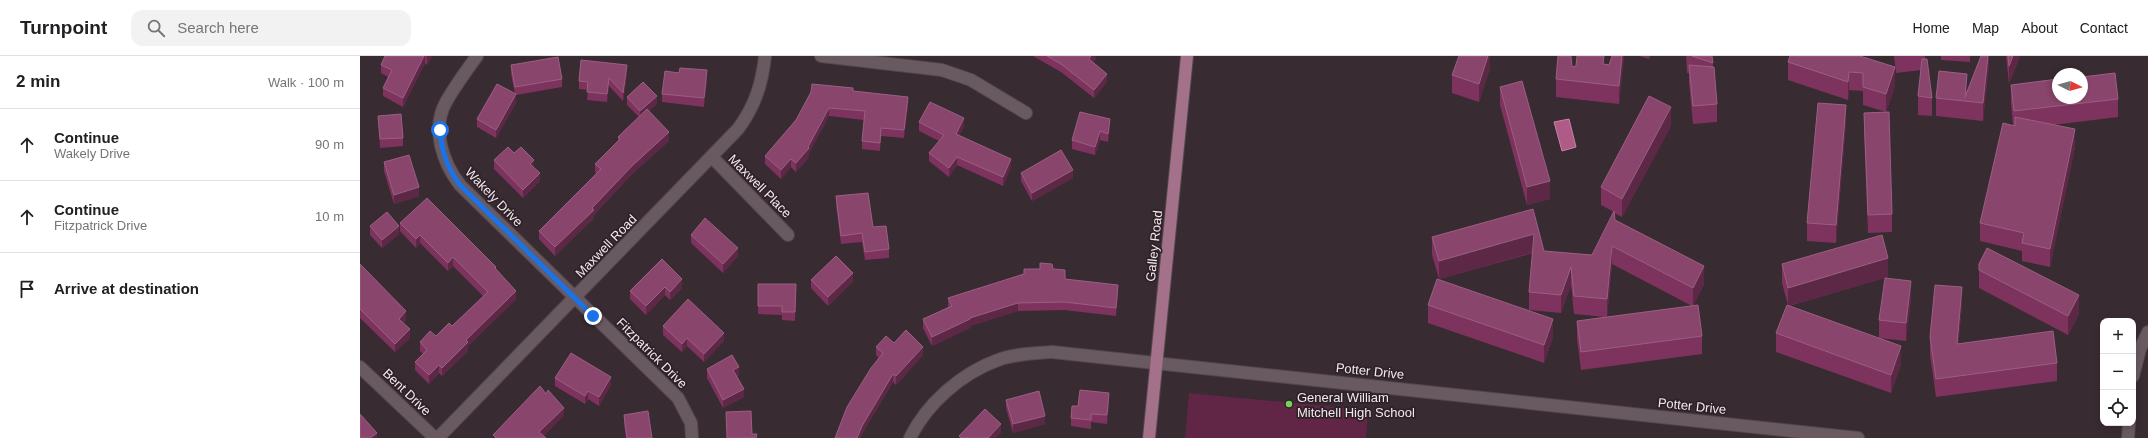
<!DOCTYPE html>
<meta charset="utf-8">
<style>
:root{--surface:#fff;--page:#f2f2f2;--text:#202124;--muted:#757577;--line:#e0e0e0}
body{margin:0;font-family:Arial,sans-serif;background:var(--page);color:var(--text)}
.controls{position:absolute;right:12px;bottom:12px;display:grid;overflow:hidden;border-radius:8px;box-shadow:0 2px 6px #0003}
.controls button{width:36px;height:36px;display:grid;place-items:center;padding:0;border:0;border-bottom:1px solid var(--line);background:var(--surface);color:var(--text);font:20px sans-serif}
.compass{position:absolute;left:1692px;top:12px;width:36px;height:36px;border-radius:50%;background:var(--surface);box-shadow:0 2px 6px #0003;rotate:96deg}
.stop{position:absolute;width:12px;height:12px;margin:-9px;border:3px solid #1a73e8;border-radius:50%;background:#fff}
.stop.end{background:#1a73e8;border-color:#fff;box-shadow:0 1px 4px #0008}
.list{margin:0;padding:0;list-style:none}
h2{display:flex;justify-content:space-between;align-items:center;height:52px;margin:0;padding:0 16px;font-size:17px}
h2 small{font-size:13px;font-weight:400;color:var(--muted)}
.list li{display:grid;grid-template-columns:26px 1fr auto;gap:12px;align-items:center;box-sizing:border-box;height:72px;padding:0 16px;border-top:1px solid var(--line)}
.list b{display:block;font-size:15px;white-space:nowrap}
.list p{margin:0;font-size:13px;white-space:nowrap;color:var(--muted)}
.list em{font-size:13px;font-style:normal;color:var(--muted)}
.icon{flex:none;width:22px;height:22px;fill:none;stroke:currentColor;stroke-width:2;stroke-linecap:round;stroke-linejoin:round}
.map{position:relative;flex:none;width:1788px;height:382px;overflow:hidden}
header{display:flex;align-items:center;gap:24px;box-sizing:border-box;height:56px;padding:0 20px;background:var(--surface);border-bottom:1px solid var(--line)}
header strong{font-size:19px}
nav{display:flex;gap:22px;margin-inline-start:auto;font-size:14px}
.search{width:280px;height:36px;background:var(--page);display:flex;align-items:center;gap:10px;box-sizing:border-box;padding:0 14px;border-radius:12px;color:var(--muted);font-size:15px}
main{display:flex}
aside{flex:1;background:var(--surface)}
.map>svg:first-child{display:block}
.green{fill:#612546}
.water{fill:#b05a88;stroke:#c485a6}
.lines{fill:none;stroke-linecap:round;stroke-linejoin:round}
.minor-casing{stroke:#52474c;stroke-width:14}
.major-casing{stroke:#52474c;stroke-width:14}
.minor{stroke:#695a61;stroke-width:12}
.major{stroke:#a3718a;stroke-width:12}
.wall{fill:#7e325e;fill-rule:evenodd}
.shaded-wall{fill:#5d2746}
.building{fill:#8a456d;stroke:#9a5f81}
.route{stroke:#1a73e8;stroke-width:5}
.poi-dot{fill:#78d258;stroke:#2e2228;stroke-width:1.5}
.labels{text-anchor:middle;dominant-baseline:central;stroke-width:3.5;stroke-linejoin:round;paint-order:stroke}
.street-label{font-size:13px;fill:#f2e9ed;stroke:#2e2228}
.poi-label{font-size:13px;fill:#f2e9ed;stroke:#2e2228;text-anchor:start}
</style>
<header>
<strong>Turnpoint</strong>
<div class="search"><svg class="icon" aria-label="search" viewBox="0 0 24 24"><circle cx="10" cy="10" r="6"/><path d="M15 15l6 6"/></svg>Search here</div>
<nav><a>Home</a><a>Map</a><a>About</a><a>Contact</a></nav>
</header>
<main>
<aside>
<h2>2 min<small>Walk · 100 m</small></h2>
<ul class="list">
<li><svg class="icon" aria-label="ahead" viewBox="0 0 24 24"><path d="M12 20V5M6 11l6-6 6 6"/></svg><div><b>Continue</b><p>Wakely Drive</p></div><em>90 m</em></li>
<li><svg class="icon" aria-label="ahead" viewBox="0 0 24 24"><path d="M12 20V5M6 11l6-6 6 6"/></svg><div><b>Continue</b><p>Fitzpatrick Drive</p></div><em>10 m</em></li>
<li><svg class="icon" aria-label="arrive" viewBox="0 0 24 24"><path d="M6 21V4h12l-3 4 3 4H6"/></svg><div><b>Arrive at destination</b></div></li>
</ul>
</aside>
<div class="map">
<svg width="1788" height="382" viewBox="0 0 1788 382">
<rect width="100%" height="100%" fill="#392b32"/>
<path class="green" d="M829,337L1008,354L1006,382H825Z"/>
<path class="water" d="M1209,63L1216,91L1202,95L1194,66Z"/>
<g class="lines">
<g class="minor-casing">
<g id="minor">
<path d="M117,0C106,15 95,30 86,46C71,73 83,107 100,129L318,342L331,367L332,382"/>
<path d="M461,0L582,14L611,24L666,57"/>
<path d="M352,101L428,179"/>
<path d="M0,311L75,382"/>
<path d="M1773,320L1780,293L1788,276"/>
<path d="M78,382L378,73C395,50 402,28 405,0"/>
<path d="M550,382C567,347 602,317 638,304C654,298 675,297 692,296L1498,382"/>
<path d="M1768,382L1769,367"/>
</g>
</g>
<g class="major-casing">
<path id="major" d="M789,382L827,0"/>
</g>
<use href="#minor" class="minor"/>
<use href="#major" class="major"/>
</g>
<g class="wall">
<path d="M25,0H72L67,9L65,7L43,51L23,40V32L28,21L21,17V9Z"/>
<path d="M673,0H736V3L733,6L747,26L734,42L701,16Z"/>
<path d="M1130,0V12L1119,46L1092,37V19Z"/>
<path d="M1252,0H1264L1259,48L1196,41V23L1212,11L1244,8L1249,9Z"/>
<path d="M1279,0H1290L1289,3Z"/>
<path d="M1326,0H1352L1357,48V66L1333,68L1329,27V17H1327Z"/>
<path d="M1500,0L1535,30L1526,56L1532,158V176L1508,177L1504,75V57L1526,56L1503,49V35L1489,34L1488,44L1428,24V6Z"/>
<path d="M1534,0H1565L1572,42V60L1558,59V40L1561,14L1536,17Z"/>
<path d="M1581,0H1610V6L1581,4Z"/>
<path d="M1629,0V9L1623,65L1576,60V42L1607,36Z"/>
<path d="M1646,0H1660L1649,28Z"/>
<path d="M151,9L202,23V31L156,39V47L136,82L117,71V63L155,38L151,18Z"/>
<path d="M267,18L263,45L249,30L247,46L227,44L228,34L219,33V25Z"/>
<path d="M347,23L344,51L302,46V38Z"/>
<path d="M1651,29L1758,43V61L1693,69L1715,91L1690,211L1662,205V195L1620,185V167L1653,69L1651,47Z"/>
<path d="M1140,31L1190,143L1167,149L1140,49Z"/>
<path d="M493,35L548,49L544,82L521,80L520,95L502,93V85L504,64L469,60L449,97V101L436,116L431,111L421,123L405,108V100L436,64Z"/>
<path d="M267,41L297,48L289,55L309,85L272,118L234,159V162L195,200L179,183V175L236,118L235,116V108L258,85V81L279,61L267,49Z"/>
<path d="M18,60L43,82V90L20,92Z"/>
<path d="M559,66L604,71L599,79L651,111L643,130L597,109L589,121L569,105V97L579,85L559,75Z"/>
<path d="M1486,67L1476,187L1447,185V167Z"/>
<path d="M1311,70L1262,161L1254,157L1255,164L1344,228L1333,250L1342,280V298L1221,314L1217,283V265L1245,261L1214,258L1211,229L1201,257L1169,254V236L1173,197L1079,223L1072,199V181L1184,195L1232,199L1254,156L1241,149V131ZM1252,208L1332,250L1247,261Z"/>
<path d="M750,72L748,86L740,84L735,99L712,93V84Z"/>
<path d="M154,97L174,112L180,125L163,142L134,113V104Z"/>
<path d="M24,106L59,140L34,148L24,115Z"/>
<path d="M661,117L713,122L672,145L661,125Z"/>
<path d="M476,140L513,171L529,193V202L505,204L502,186L481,188L476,149Z"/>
<path d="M40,167L136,214L156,243L108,290V295L82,320L79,317L69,328L55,314V306L63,298L60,295V286L76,280L92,270L123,240L93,210L88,215L60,187L56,192L40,175Z"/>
<path d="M10,170L39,178L22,192L10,179Z"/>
<path d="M331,179L378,200L363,217L331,187Z"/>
<path d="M302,203L322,232L310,244L305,239L286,259L270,243V235Z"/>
<path d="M0,208L46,264L43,267L50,282L35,296L0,262Z"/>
<path d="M1422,208L1528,221L1429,250L1541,308L1531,337L1416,296V277L1428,249L1422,227Z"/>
<path d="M1619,208L1719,258L1708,279L1619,232Z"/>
<path d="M680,213H693L705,223L758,237L756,260L704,254L658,255L610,270V272L572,290L563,272V263L588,251V242Z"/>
<path d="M451,224L493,225L468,250L451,232Z"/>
<path d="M398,228H436L435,265L422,264V259L398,258Z"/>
<path d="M1551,243L1546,285L1519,282V264Z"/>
<path d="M1068,249L1193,281L1184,307L1068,267Z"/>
<path d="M1602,249L1598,288L1697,307V325L1576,341L1570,299V281Z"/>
<path d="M303,270L364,285L344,306L327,290L322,296L303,279Z"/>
<path d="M534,287L563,299L536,329L533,326L502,378L500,382H475L519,302L516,299V291Z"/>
<path d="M347,313L379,319L377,320L384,341L363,352L347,322Z"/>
<path d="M195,322L251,329L239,350L228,343L225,348L195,330Z"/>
<path d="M646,344L685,368L653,377L646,352Z"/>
<path d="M749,345L747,368L731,366V373L711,370V362L718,350Z"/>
<path d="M264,359L292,382H266L264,367Z"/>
</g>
<g class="shaded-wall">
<path d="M64,0H65V7L43,51V42Z"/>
<path d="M67,0H72L67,9Z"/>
<path d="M731,0H736V3L729,11V3Z"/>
<path d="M1128,0H1130V12L1119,46V28Z"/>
<path d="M1262,0H1264L1259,48V30Z"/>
<path d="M1628,0H1629V9L1623,65V47Z"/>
<path d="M1653,0H1660L1649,28V10Z"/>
<path d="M267,9V18L263,45V37Z"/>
<path d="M1535,11V30L1526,56V38Z"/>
<path d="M347,14V23L344,51V42Z"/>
<path d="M1489,16V34L1488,44V26Z"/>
<path d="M747,18V26L734,42V34Z"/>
<path d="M1607,18V36L1605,41Z"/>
<path d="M249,22V30L247,46V38Z"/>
<path d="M156,38V47L136,82V74Z"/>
<path d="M297,40V48L280,63V55Z"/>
<path d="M548,41V49L544,82V74Z"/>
<path d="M1486,49V67L1476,187V169Z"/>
<path d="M1311,51V70L1262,161V143Z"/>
<path d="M469,52V60L449,97V101L436,116V107L448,91Z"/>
<path d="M604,62V71L596,86V78Z"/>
<path d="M750,63V72L748,86V78Z"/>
<path d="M521,72V80L520,95V87Z"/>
<path d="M1715,73V91L1690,211V193Z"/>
<path d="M740,75V84L735,99V91Z"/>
<path d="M309,76V85L272,118L234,159V162L195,200V191L272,110Z"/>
<path d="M597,101V109L589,121V112Z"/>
<path d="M431,103V111L421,123V114Z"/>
<path d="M651,103V111L643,130V121Z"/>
<path d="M174,104V112L170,108Z"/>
<path d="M713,114V122L672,145V137Z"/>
<path d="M180,117V125L163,142V134Z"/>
<path d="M1190,125V143L1167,149V131Z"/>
<path d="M59,131V140L34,148V139Z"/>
<path d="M39,170V178L22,192V184Z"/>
<path d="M1174,178V196L1079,223V205Z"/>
<path d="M60,179V187L56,192V183Z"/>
<path d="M1252,190V208L1247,261V243Z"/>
<path d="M378,192V200L363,217V208Z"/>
<path d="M93,201V210L88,215V207Z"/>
<path d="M1528,202V221L1428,250V232Z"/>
<path d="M1344,210V228L1333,250V232Z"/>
<path d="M1211,211V229L1201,257V239Z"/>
<path d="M493,217V225L468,250V241Z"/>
<path d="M322,223V232L310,244V236Z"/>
<path d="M1551,225V243L1546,285V267Z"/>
<path d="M758,229V237L756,260V252Z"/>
<path d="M305,231V239L286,259V250Z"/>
<path d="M1602,231V249L1597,306V288Z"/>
<path d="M156,235V243L108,290V295L82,320V312L106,284Z"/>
<path d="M1719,239V258L1708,279V260Z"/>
<path d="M658,247V255L610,270V272L572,290V281L610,262Z"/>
<path d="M46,255V264L39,271V263Z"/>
<path d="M1193,263V281L1184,307V289Z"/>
<path d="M50,273V282L35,296V288Z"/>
<path d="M364,277V285L344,306V298Z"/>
<path d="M327,282V290L322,296V288Z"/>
<path d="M1541,290V308L1531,337V319Z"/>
<path d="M563,291V299L536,329V320Z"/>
<path d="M79,309V317L69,328V319Z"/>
<path d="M379,311V319L373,322V314Z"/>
<path d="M533,318V326L502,378L500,382H497L502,370Z"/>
<path d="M251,321V329L239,350V341Z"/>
<path d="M384,333V341L363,352V344Z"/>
<path d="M228,335V343L225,348V340Z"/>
<path d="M749,337V345L747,368V359Z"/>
<path d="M204,352V360L182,382L179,376Z"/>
<path d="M685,360V368L653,377V368Z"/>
<path d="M641,368V377L636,382H628Z"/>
<path d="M17,377V382H10Z"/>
</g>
<g class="building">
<path d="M25,0H64L43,42L23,32L32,14L21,9Z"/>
<path d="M687,0H731L729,3L747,18L734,34L701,8Z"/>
<path d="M1099,0H1128L1119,28L1092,19Z"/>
<path d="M1198,0H1211L1212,11L1216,10L1217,0H1244L1243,8L1249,9L1252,0H1262L1259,30L1196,23Z"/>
<path d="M1332,0H1352L1353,7Z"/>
<path d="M1430,0H1500L1535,11L1526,38L1503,31V17L1489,16L1488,26L1428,6Z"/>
<path d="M1621,0H1628L1623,47L1576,42L1579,15L1607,18L1605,41Z"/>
<path d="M1648,0H1653L1649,10Z"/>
<path d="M198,1L202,23L155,31L151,9Z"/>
<path d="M1562,3H1567L1572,42L1558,40Z"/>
<path d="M221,4L267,9L263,37L249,22L247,38L227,36L228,26L219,25Z"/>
<path d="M1329,9L1354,11L1357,48L1333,50Z"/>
<path d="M320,12L347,14L344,42L302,38L305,15L319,17Z"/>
<path d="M1755,17L1758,43L1654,55L1651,29L1698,23V42H1722V21Z"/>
<path d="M1162,25L1190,125L1167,131L1140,31Z"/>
<path d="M283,26L297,40L280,55L267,41Z"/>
<path d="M137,28L156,38L136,74L117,63Z"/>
<path d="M452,28L493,32V35L548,41L544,74L521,72L520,87L502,85L505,55L469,52L448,91L449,92L436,107L431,103L421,114L405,100L436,64L451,36Z"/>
<path d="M1289,40L1311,51L1262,143L1241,131Z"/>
<path d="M570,46L604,62L596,78L651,103L643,121L597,101L589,112L569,97L584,79L559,66Z"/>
<path d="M1458,47L1486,49L1476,169L1447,167Z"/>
<path d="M287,53L309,76L272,110L232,152L234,154L195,191L179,175L241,113L235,108L260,83L258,81Z"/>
<path d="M720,56L750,63L748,78L740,75L735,91L712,84Z"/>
<path d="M1529,56L1532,158L1508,159L1504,57Z"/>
<path d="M41,58L43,82L20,83L18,60Z"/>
<path d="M1655,61L1715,73L1690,193L1662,187L1664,177L1620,167L1643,67L1655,70Z"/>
<path d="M148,91L154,97L161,91L174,104L170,108L180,117L163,134L134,104Z"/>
<path d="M701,94L713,114L672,137L661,117Z"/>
<path d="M49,99L59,131L34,139L24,106Z"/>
<path d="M508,137L513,171L526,170L529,193L505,196L502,177L481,180L476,140Z"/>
<path d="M67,142L136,211L135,212L156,235L106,284L108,286L82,312L79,309L69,319L55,306L67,294L60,286L70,275L76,280L89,267L92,270L128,236L93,201L88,207L60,179L56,183L40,167Z"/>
<path d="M1173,153L1184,195L1232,199L1254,155L1255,164L1344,210L1333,232L1252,190L1247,243L1214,240L1211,211L1201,239L1169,236L1174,178L1079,205L1072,181Z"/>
<path d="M27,156L39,170L22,184L10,170Z"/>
<path d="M345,162L378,192L363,208L331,179Z"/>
<path d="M1522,179L1528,202L1428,232L1422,208Z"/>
<path d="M1627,192L1719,239L1708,260L1619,214V208Z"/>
<path d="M476,200L493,217L468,241L451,224Z"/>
<path d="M302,203L322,223L310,236L305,231L286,250L270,235Z"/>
<path d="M680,207L692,208L693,213L705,214V223L758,229L756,252L704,246L658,247L610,262V263L572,281L563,263L592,250L588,242L664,218V213H680Z"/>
<path d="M0,208L46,255L39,263L50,273L35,288L0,253Z"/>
<path d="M1525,222L1551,225L1546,267L1519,264Z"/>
<path d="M1077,223L1193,263L1184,289L1068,249Z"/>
<path d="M398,228H436L435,256H422V250H398Z"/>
<path d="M1575,229L1602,231L1597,288L1693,275L1697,307L1576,323L1570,281Z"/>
<path d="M328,243L364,277L344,298L327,282L322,288L303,270Z"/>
<path d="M1338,249L1342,280L1221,296L1217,265Z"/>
<path d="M1427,249L1541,290L1531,319L1416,277Z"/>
<path d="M546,274L563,291L536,320L533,318L502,370L497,382H475L487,351L511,312L523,297L516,291L526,280L534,287Z"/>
<path d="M211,297L251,321L239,341L228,335L225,340L195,322Z"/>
<path d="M372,299L379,311L373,314L384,333L363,344L347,313Z"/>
<path d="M180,330L186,338L188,334L204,352L179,376L186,382H136L133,379Z"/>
<path d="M720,334L749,337L747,359L731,358V364L711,362L712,350H718Z"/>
<path d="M679,335L685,360L653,368L646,344Z"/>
<path d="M625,353L641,368L628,382H601L599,380Z"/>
<path d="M288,355L292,382H267L264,359Z"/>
<path d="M391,355L392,378H397L396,382H367L366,356Z"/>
<path d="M0,358L17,377L10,382H0Z"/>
</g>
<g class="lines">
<path class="route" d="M80,74C82,97 87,112 100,129L233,260"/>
</g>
<circle class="poi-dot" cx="929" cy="348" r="4"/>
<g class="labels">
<g class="street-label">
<text transform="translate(400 130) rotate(45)">Maxwell Place</text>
<text transform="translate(134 141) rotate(46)">Wakely Drive</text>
<text transform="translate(246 190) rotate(-46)">Maxwell Road</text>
<text transform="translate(794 190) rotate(-84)">Galley Road</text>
<text transform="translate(292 297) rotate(45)">Fitzpatrick Drive</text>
<text transform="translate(1010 315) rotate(6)">Potter Drive</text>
<text transform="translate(47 336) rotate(44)">Bent Drive</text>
<text transform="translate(1332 350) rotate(6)">Potter Drive</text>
</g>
<g class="poi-label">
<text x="937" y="341">General William<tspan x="937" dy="15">Mitchell High School</tspan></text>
</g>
</g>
</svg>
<div class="controls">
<button>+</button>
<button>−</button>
<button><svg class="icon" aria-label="locate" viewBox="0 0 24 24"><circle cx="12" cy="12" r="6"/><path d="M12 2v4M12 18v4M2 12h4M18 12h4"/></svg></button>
</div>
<svg class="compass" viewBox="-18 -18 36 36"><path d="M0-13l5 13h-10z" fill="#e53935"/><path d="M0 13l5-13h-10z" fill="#757577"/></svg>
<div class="stop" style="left:80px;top:74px"></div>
<div class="stop end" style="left:233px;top:260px"></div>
</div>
</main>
